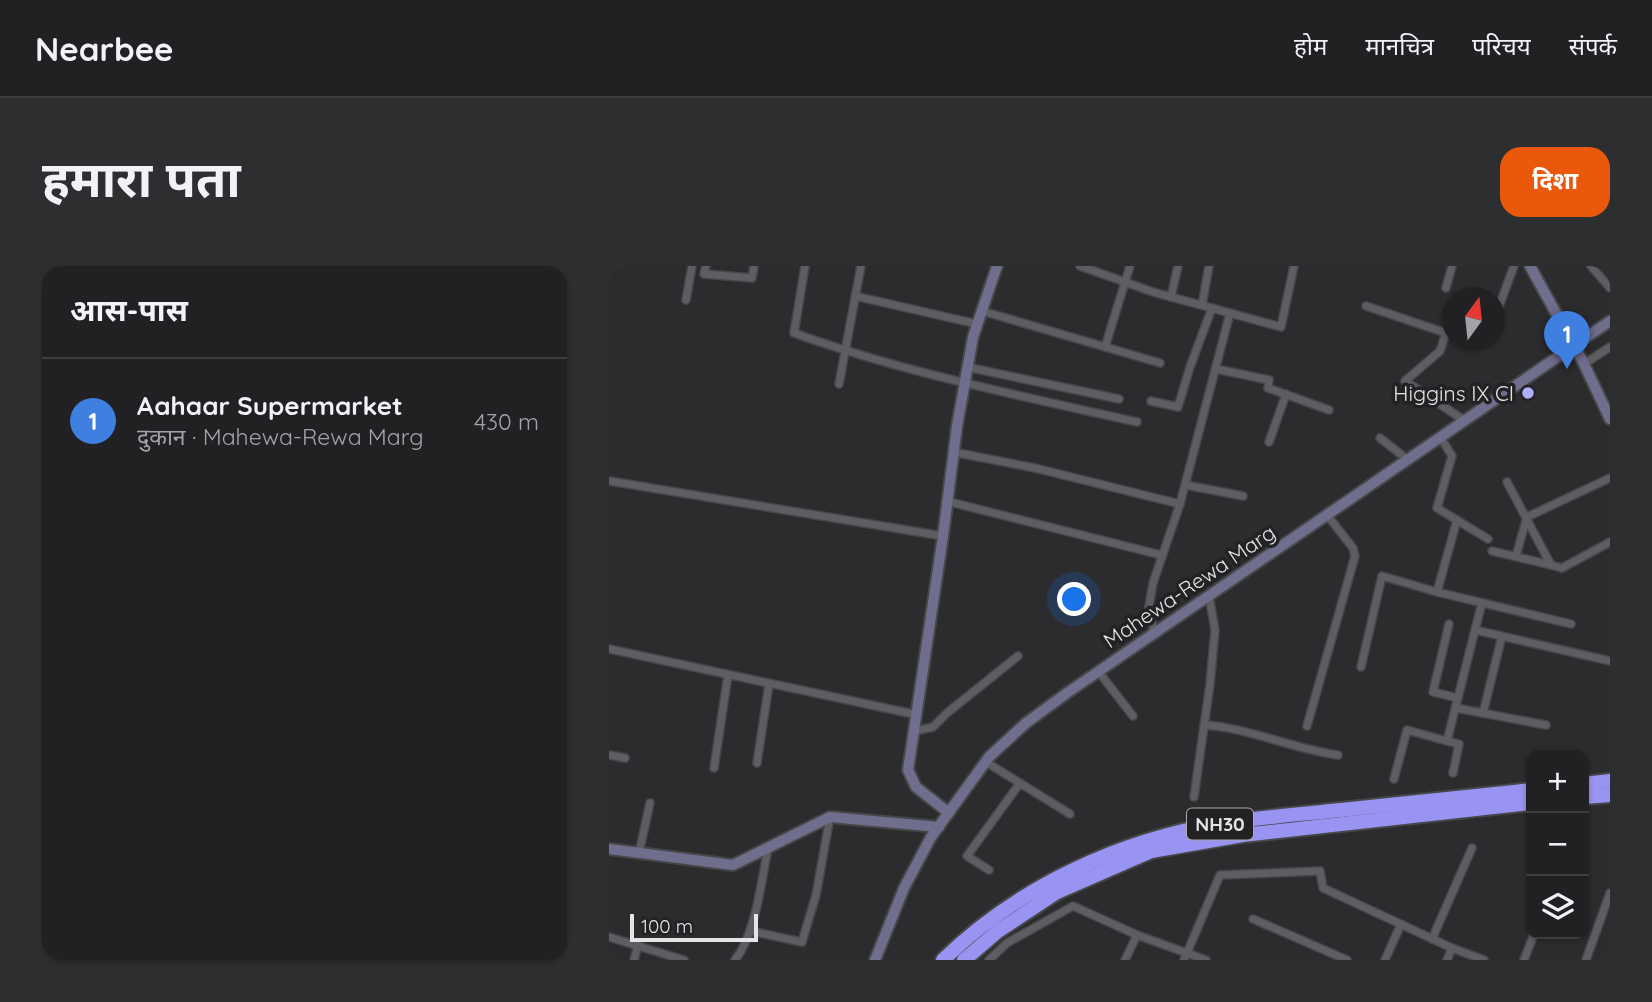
<!DOCTYPE html>
<html lang="hi">
<meta charset="utf-8">
<style>
:root{--surface:#212123;--page:#2d2e30;--text:#f1f3f6;--muted:#a2a3a6;--line:#3e3e41;--accent:#ea580c}
body{margin:0;font-family:Quicksand,"Noto Sans Devanagari",sans-serif;background:var(--page);color:var(--text)}
.controls{position:absolute;right:21px;bottom:21px;display:grid;overflow:hidden;border-radius:14px;box-shadow:0 2px 5px #0004}
.controls button{width:63px;height:63px;display:grid;place-items:center;padding:0;border:0;border-bottom:2px solid var(--line);background:var(--surface);color:var(--text);font:35px sans-serif}
.compass{position:absolute;left:833px;top:21px;width:63px;height:63px;border-radius:50%;background:var(--surface);box-shadow:0 2px 5px #0004;rotate:15deg}
.scale{position:absolute;left:21px;bottom:18px;width:128px;box-sizing:border-box;padding-left:7px;border:4px solid #e4e4e6;border-top:0;font-size:19px;line-height:24px;white-space:nowrap;color:#e4e4e6;-webkit-text-stroke:5px #222225;paint-order:stroke}
.you{position:absolute;left:466px;top:334px;width:24px;height:24px;margin:-18px;border:5px solid #fff;border-radius:50%;background:#1a73e8;box-shadow:0 0 0 10px #1a73e833}
.badge{display:grid;place-items:center;width:46px;height:46px;border-radius:50%;background:var(--accent);color:#fff;font-size:23px;font-weight:700}
.pin{position:absolute;translate:-50% -58px;filter:drop-shadow(0 2px 4px #0008)}
.pin::after{content:'';position:absolute;top:37px;width:24px;height:21px;background:inherit;clip-path:polygon(0 0,100% 0,50% 100%)}
.list{margin:0;padding:0;list-style:none}
h2{display:flex;justify-content:space-between;align-items:center;height:91px;margin:0;padding:0 28px;font-size:30px}
h2 small{font-size:23px;font-weight:400;color:var(--muted)}
.list li{display:grid;grid-template-columns:46px 1fr auto;gap:21px;align-items:center;box-sizing:border-box;height:126px;padding:0 28px;border-top:2px solid var(--line)}
.list b{display:block;font-size:26px;white-space:nowrap}
.list p{margin:0;font-size:23px;white-space:nowrap;color:var(--muted)}
.list em{font-size:23px;font-style:normal;color:var(--muted)}
.icon{flex:none;width:38px;height:38px;fill:none;stroke:currentColor;stroke-width:2;stroke-linecap:round;stroke-linejoin:round}
.map{position:relative;flex:none;width:1001px;height:694px;overflow:hidden;border-radius:21px}
header{display:flex;align-items:center;gap:42px;box-sizing:border-box;height:98px;padding:0 35px;background:var(--surface);border-bottom:2px solid var(--line)}
header strong{font-size:33px}
nav{display:flex;gap:38px;margin-inline-start:auto;font-size:24px}
.intro{display:flex;align-items:center;justify-content:space-between;box-sizing:border-box;height:168px;padding:0 42px}
h1{margin:0;font-size:49px}
.button{padding:18px 32px;border-radius:21px;background:var(--accent);color:#fff;font-size:24px;font-weight:700}
main{display:flex;gap:42px;padding:0 42px}
aside{flex:1;background:var(--surface);border-radius:21px;box-shadow:0 2px 5px #0004}
.map>svg:first-child{display:block}
.lines{fill:none;stroke-linecap:round;stroke-linejoin:round}
.street-casing{stroke:#464749;stroke-width:10}
.secondary-casing{stroke:#464749;stroke-width:14}
.highway-casing{stroke:#464749;stroke-width:18}
.street{stroke:#5e5e62;stroke-width:7}
.secondary{stroke:#706e8d;stroke-width:10}
.highway{stroke:#9993f2;stroke-width:14}
.poi-dot{fill:#b0aefa;stroke:#222225;stroke-width:2.5}
.labels{text-anchor:middle;dominant-baseline:central;stroke-width:7;stroke-linejoin:round;paint-order:stroke}
.shield{fill:#222225;stroke:#aaaaac;stroke-width:2}
.shield-label{font-size:19px;font-weight:bold;fill:#e4e4e6}
.poi-label{font-size:21px;fill:#e4e4e6;stroke:#222225;text-anchor:end}
.street-label{font-size:21px;fill:#e4e4e6;stroke:#222225}
</style>
<header>
<strong>Nearbee</strong>
<nav><a>होम</a><a>मानचित्र</a><a>परिचय</a><a>संपर्क</a></nav>
</header>
<div class="intro"><h1>हमारा पता</h1><a class="button">दिशा</a></div>
<main>
<aside>
<h2>आस-पास<small></small></h2>
<ul class="list">
<li><span class="badge" style="background:#3f7fe0">1</span><div><b>Aahaar Supermarket</b><p>दुकान · Mahewa-Rewa Marg</p></div><em>430 m</em></li>
</ul>
</aside>
<div class="map">
<svg width="1001" height="694" viewBox="0 0 1001 694">
<rect width="100%" height="100%" fill="#2c2c2f"/>
<g class="lines">
<g class="street-casing">
<g id="street">
<path d="M97,0L95,8L143,12L145,0"/>
<path d="M196,0L185,67C296,107 413,130 528,156"/>
<path d="M471,0L544,26L672,61L685,0"/>
<path d="M982,0L1001,22"/>
<path d="M837,22L843,0"/>
<path d="M246,30L368,58"/>
<path d="M562,31L569,0"/>
<path d="M77,34L83,0"/>
<path d="M593,39L600,0"/>
<path d="M757,40L837,67L831,85L796,115L856,155"/>
<path d="M373,45L551,97"/>
<path d="M886,51L905,0"/>
<path d="M496,81L521,0"/>
<path d="M975,98L1001,81"/>
<path d="M358,101L510,133"/>
<path d="M607,103L660,114L659,122L720,144"/>
<path d="M230,118L252,0"/>
<path d="M542,135L569,141L581,101L603,42"/>
<path d="M771,172L799,194"/>
<path d="M832,172L843,190L828,242L879,273"/>
<path d="M660,176L677,128"/>
<path d="M344,186L426,202L571,238L621,47"/>
<path d="M0,215L334,270"/>
<path d="M577,219L634,230"/>
<path d="M337,235L552,289"/>
<path d="M883,285L942,299L898,216"/>
<path d="M907,290L918,251L1001,212"/>
<path d="M942,299L953,302L1001,276"/>
<path d="M828,326L848,254"/>
<path d="M840,358L824,426L849,432"/>
<path d="M866,364L873,337"/>
<path d="M545,367L540,340L544,317L571,238"/>
<path d="M0,383L309,449"/>
<path d="M752,401L773,310L828,326L962,358"/>
<path d="M489,405L524,450"/>
<path d="M847,442L937,459"/>
<path d="M874,447L893,370"/>
<path d="M595,459C642,462 683,483 729,489"/>
<path d="M698,460L746,290L744,282L718,249"/>
<path d="M306,465L324,461L338,447L409,390"/>
<path d="M0,489L16,492"/>
<path d="M377,496L461,548"/>
<path d="M148,497L160,418"/>
<path d="M105,502L119,409"/>
<path d="M844,507L850,478L838,475L866,364L1001,395"/>
<path d="M785,513L798,464L838,475"/>
<path d="M585,531L601,418L606,364L600,330"/>
<path d="M30,587L41,537"/>
<path d="M380,604L358,590L411,517"/>
<path d="M644,653L738,694"/>
<path d="M141,665L193,676L207,629L221,551"/>
<path d="M0,671L75,694"/>
<path d="M823,673L863,582"/>
<path d="M25,694L29,679"/>
<path d="M126,694C147,668 152,615 159,583"/>
<path d="M380,694L398,677L464,640L528,669L597,694"/>
<path d="M516,694L528,669"/>
<path d="M575,694L611,609L711,605L714,622L843,682L875,694"/>
<path d="M776,694L792,658"/>
<path d="M838,694L843,682"/>
<path d="M915,694L925,668"/>
<path d="M977,694L1001,627"/>
</g>
</g>
<g class="secondary-casing">
<g id="secondary">
<path d="M921,0L975,98L1001,153"/>
<path d="M340,547L307,521L299,504L334,270L348,160L364,71L388,0"/>
<path d="M0,583L124,599L221,551L330,561"/>
<path d="M266,694L295,622L322,571L380,491L417,457L458,427L1001,55"/>
</g>
</g>
<g class="highway-casing">
<g id="highway">
<path d="M975,518L1001,515"/>
<path d="M975,531L1001,529"/>
<path d="M334,694C409,621 512,573 616,557C654,551 694,548 732,544C796,537 859,531 922,524"/>
<path d="M355,694L389,665L448,626L542,585L634,569L922,537"/>
</g>
</g>
<use href="#street" class="street"/>
<use href="#secondary" class="secondary"/>
<use href="#highway" class="highway"/>
</g>
<circle class="poi-dot" cx="919" cy="127" r="7"/>
<g class="labels">
<rect class="shield" x="578" y="542.5" width="66" height="31" rx="5"/>
<g class="shield-label">
<text x="611" y="558">NH30</text>
</g>
<g class="poi-label">
<text x="905" y="127">Higgins IX CI</text>
</g>
<g class="street-label">
<text transform="translate(580 320) rotate(-34)">Mahewa-Rewa Marg</text>
</g>
</g>
</svg>
<div class="controls">
<button>+</button>
<button>−</button>
<button><svg class="icon" aria-label="layers" viewBox="0 0 24 24"><path d="M12 4l9 5-9 5-9-5zM3 14l9 5 9-5"/></svg></button>
</div>
<svg class="compass" viewBox="-18 -18 36 36"><path d="M0-13l5 13h-10z" fill="#e53935"/><path d="M0 13l5-13h-10z" fill="#a2a3a6"/></svg>
<div class="scale">100 m</div>
<div class="you"></div>
<div class="pin badge" style="left:958px;top:103px;background:#3f7fe0">1</div>
</div>
</main>
